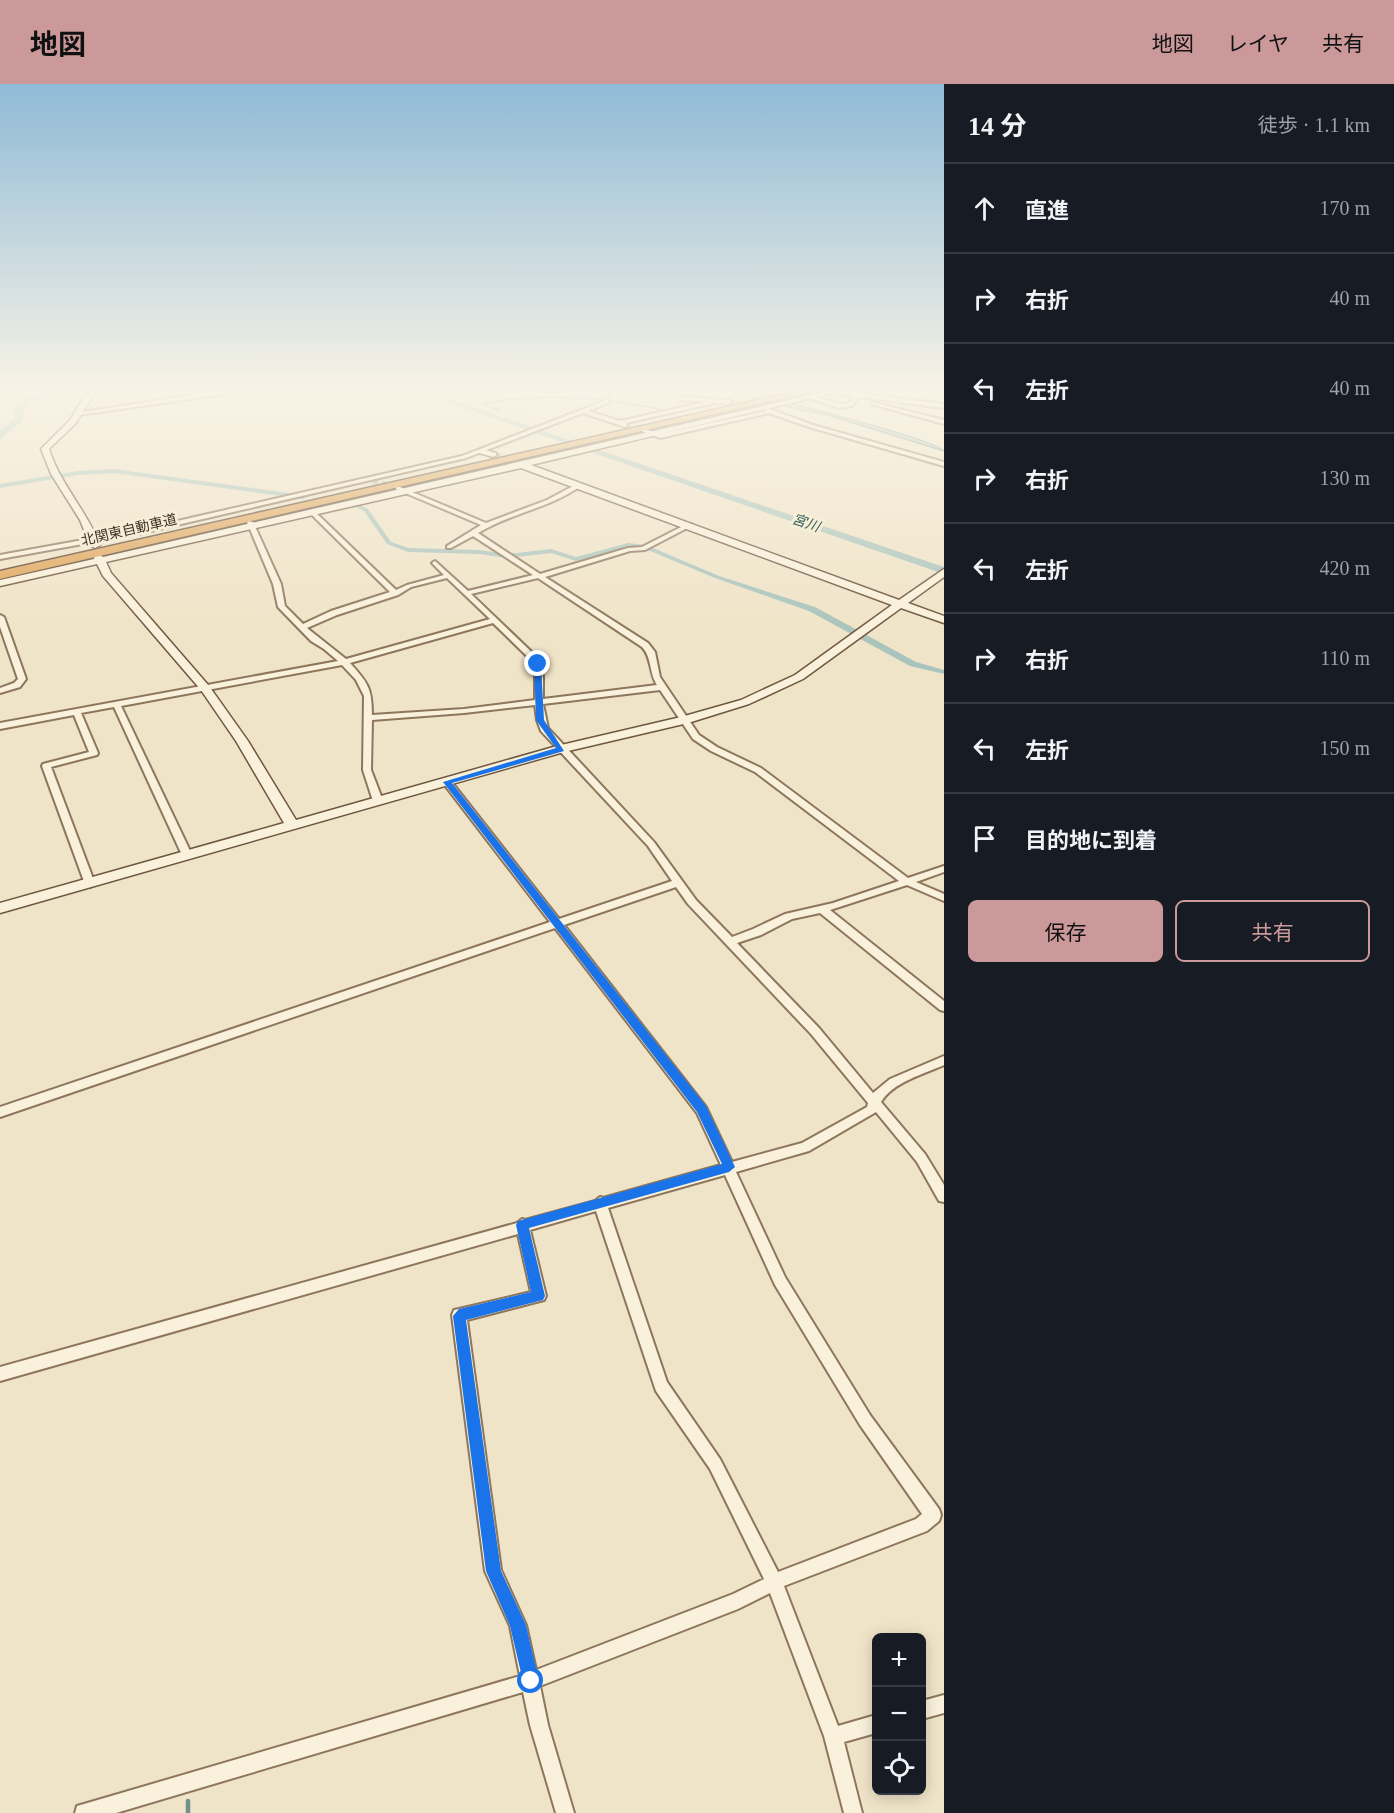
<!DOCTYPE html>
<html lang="ja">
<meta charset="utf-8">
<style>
:root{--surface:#171b24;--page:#20242c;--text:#f1f3f6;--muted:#9ea1a6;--line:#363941;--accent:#cc999b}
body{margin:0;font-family:"Times New Roman","Noto Sans JP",serif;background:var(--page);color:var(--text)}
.controls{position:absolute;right:18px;bottom:18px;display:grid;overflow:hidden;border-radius:9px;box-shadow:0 3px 15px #0003}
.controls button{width:54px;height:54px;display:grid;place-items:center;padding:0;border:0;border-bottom:2px solid var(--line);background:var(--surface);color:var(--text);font:30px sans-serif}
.stop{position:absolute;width:18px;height:18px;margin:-14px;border:4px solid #1a73e8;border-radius:50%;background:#fff}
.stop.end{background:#1a73e8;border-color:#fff;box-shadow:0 2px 6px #0008}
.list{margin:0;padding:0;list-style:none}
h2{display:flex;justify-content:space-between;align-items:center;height:78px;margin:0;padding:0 24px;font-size:26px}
h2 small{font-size:20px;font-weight:400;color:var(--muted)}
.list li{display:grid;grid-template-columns:39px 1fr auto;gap:18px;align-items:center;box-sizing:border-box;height:90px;padding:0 24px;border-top:2px solid var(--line)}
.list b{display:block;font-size:22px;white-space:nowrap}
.list em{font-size:20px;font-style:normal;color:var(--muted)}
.actions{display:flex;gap:12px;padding:18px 24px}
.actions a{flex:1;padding:14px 0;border:2px solid var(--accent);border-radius:9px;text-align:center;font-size:21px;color:var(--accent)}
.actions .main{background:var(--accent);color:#111}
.icon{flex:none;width:33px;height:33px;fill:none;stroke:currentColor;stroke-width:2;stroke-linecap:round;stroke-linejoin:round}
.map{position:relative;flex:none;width:944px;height:1729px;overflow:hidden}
header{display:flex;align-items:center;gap:36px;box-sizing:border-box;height:84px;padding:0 30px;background:var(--accent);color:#111}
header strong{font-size:28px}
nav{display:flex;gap:33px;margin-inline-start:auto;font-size:21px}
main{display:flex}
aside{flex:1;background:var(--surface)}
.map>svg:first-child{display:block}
.farmland{fill:#e6deb5}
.water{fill:#a9c4bc;stroke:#6f938a;stroke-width:1.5}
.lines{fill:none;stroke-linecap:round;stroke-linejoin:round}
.stream-far1{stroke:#6f938a;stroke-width:1.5}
.stream{stroke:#6f938a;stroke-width:4.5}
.canal{fill:#a9c4bc;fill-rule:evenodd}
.river{fill:#a9c4bc;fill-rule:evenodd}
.street-tunnel{stroke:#ccc0a6;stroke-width:6;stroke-dasharray:6 3;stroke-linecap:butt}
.secondary-tunnel{stroke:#ccc0a6;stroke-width:8;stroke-dasharray:8 4.5;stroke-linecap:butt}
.street-casing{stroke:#8d765c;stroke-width:4}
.secondary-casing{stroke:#6f573f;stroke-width:3}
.highway-casing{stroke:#5b4430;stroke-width:3}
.street{fill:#faf1dc;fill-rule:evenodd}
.secondary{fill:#faf1dc;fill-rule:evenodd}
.highway{fill:#e0a458;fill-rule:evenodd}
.route{fill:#1a73e8}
.labels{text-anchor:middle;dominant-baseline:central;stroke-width:6;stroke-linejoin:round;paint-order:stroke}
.far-water-label{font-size:14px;font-style:italic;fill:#2f5d5a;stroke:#f7eed8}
.far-street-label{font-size:14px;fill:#3d2e20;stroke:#f7eed8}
</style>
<header>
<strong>地図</strong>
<nav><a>地図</a><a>レイヤ</a><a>共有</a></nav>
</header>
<main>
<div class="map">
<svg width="944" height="1729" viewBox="0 0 944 1729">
<rect width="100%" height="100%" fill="#f0e4c8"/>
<path class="farmland" d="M541,316L553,319L519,332L501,326L523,317Z"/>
<path class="water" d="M764,307L771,309L777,316C801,322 936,356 944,367L831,332L752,315L759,311L757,309Z"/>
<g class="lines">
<g class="stream-far1">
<path d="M482,320C540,308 606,314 663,326"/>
<path d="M483,320L499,326"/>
</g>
<path class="stream" d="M188,1717V1729"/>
<g class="canal">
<path d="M114,385L303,411L306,413L303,415L114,389L78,391L0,404V400L78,387Z"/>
<path d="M354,420H358L368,425L391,458L409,464L479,466L507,470L551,465L576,473L628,459L646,461L719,492L815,523L916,578L944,586V590L910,582L809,527L715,494L643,464L628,463L576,477L551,469L507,474L479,470L408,468L387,460L364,427L354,422Z"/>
</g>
<g class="river">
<path d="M68,303H79L26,320L22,337L0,355V347L15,334V323L20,316Z"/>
<path d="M378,303L470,308L542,304L612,307L668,303H736L764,307L780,317L776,319C770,318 765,314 760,312C725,299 652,310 614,311C590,312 565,308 541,309C507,309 403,320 378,303Z"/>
<path d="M446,314L944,483V490L446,318Z"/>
</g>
<g class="street-tunnel">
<path d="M797,303L843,309"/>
<path d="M729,318L750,322"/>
<path d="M373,397L398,404"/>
</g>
<path class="secondary-tunnel" d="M493,371L514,378"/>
<g class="street-casing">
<g id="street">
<path d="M238,303H245L218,311L79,331L76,329L218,307Z"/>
<path d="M603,303H610L607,305Z"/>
<path d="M789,303H800L797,305Z"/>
<path d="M843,307L944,320V324L859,313L852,322L839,324L806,313L809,311L839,320H848L854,312L841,310Z"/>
<path d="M607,313L610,315L608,319L588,327L620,337L705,318L680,316L682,313L729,316L732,318L729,320L715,319L626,339L628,341L625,343L583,329L466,374L138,450L0,475V471L138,446L462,372L604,317Z"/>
<path d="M871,318L944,336V340L871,320Z"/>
<path d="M767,324L813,341L944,378V382L809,343L769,329L660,354L641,347L644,345L660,350L765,327Z"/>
<path d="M577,400L582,401C551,424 510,429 478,449L540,490L628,464L642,463L687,440H691V442L645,466L630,467L545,493L648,559L655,568L660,593L699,651L717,663L761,684L908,794L944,782V788L916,798L944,810V817L907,801L830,826L944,917V927L940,926L820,829L792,835L761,851L737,859L819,944L873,1009L890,995L944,972V981C924,990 893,998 881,1018L925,1070L944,1101V1118L939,1117L917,1078L876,1028L809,1067L736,1088L785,1193L870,1331L939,1425L941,1431L939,1437L927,1447L784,1502L838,1642L876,1631V1649L844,1658L862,1729H844L824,1652L770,1509L738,1525L540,1602L548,1641L574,1729H556L530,1641L523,1608L116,1729H75L77,1722L84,1720L520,1592L510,1542L485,1487L452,1231L454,1226L459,1225L531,1208L518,1150L0,1297V1283L517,1139L522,1135L525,1136L595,1117L600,1113L603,1114L721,1081L697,1029L555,844L0,1033V1023L550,838L444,700V696H450L559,835L672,797L648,762L541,647L537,636L535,621L464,629L372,636L371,686L383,717L378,720L373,717L363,686L364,612L356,596L342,581L121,622L192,771L187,774L182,771L114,623L81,629L98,669L97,671L51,683L95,800L90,803L85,800L42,682L43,680L89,668L74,631L0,645V639L338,577L324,565L311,557L278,523L273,500L247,438L248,437L253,438L281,500L285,522L303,540L331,527L390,508L310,429V427H314L396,506L407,501L444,491L432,479L435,477L468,507L533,491L473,452L451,464H447V462L481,441L396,405V403H400L486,439L547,416ZM447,494L490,535L346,575L307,544L337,531L398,511L411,503ZM538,494L642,563C652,573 649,589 657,601L543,615V593L540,576L471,510ZM493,539L532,577L535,593V616L464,625L372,631C372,604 368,599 350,579ZM660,606L693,655L711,667L755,688L899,797L833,819L785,830L753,845L732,853L696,816L654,758L548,644L543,620ZM676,803L688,820L811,950L868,1019L867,1023L802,1059L732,1078L706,1023L564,841ZM725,1091L775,1201L860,1341L922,1430L916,1435L778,1488L720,1375L667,1298L608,1124ZM596,1127L656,1307L710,1385L764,1495L733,1510L536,1586L526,1541L501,1486L467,1236L544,1216L546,1212L530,1146Z"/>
<path d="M0,531L4,533L26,595L20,603L0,609V604L14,599L18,595L0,543Z"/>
<path d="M944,1611V1629L922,1635V1617Z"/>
</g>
</g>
<g class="secondary-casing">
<g id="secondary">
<path d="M90,303L97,305L76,339L49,365C60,400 87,427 100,461L95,464L90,461L80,436L51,390L41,365L70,336Z"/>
<path d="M846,303H858L531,381L899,516L944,485V493L908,519L944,532V539L901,524L803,595L749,620L688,639L564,668L0,829V819L284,739L236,657L201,606L103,492L97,480L0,502V496L94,475L95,471L98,470L103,473ZM521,384L892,521L795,591L741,616L681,633L557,662L296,736L248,657L209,602L111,489L106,478Z"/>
<path d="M482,365L496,369L497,371L493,373L479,369L478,367Z"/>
</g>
</g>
<g class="highway-casing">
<path id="highway" d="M815,303H832L0,495V487Z"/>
</g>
<use href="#street" class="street"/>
<use href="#secondary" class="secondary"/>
<use href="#highway" class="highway"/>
</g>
<linearGradient id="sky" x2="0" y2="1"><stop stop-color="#8fbad6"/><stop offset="0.56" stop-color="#f8f3e6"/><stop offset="1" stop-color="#f8f3e6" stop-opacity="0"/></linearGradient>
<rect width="944" height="545" fill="url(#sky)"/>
<path class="route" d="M538,578L541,580L544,636L564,667L452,699L706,1022L735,1083L729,1088L529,1144L545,1212L543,1216L466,1236L501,1487L526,1541L539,1597L537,1603L531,1605L525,1603L523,1597L510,1542L486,1487L453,1232L459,1225L531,1208L516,1141L518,1137L722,1080L697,1028L443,698L556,664L536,636L534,580Z"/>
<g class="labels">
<g class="far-water-label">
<text transform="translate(806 439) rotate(19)">宮川</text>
</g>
<g class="far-street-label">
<text transform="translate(129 446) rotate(-13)">北関東自動車道</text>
</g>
</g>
</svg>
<div class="controls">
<button>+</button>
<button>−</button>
<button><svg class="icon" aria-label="locate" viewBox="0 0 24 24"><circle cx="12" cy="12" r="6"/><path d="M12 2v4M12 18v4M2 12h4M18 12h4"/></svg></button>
</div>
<div class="stop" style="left:531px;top:1597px"></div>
<div class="stop end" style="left:538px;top:580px"></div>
</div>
<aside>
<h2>14 分<small>徒歩 · 1.1 km</small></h2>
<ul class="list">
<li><svg class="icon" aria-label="ahead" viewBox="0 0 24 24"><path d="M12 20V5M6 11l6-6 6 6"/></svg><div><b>直進</b></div><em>170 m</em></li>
<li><svg class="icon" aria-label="right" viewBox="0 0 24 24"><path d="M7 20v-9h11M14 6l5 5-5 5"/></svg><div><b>右折</b></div><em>40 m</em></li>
<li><svg class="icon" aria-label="left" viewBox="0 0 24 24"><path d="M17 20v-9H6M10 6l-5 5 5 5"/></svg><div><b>左折</b></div><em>40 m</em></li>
<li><svg class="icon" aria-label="right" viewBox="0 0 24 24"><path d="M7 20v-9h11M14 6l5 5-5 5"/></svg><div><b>右折</b></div><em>130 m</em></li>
<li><svg class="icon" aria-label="left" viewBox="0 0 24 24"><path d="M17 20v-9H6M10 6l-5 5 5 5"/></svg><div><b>左折</b></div><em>420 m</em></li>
<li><svg class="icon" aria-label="right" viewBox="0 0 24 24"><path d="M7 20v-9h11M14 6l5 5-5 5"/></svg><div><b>右折</b></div><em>110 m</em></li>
<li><svg class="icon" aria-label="left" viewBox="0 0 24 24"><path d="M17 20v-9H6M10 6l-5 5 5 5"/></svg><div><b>左折</b></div><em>150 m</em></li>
<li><svg class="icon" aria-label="arrive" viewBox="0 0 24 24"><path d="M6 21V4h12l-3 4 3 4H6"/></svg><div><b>目的地に到着</b></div></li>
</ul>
<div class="actions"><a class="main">保存</a><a>共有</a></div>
</aside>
</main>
